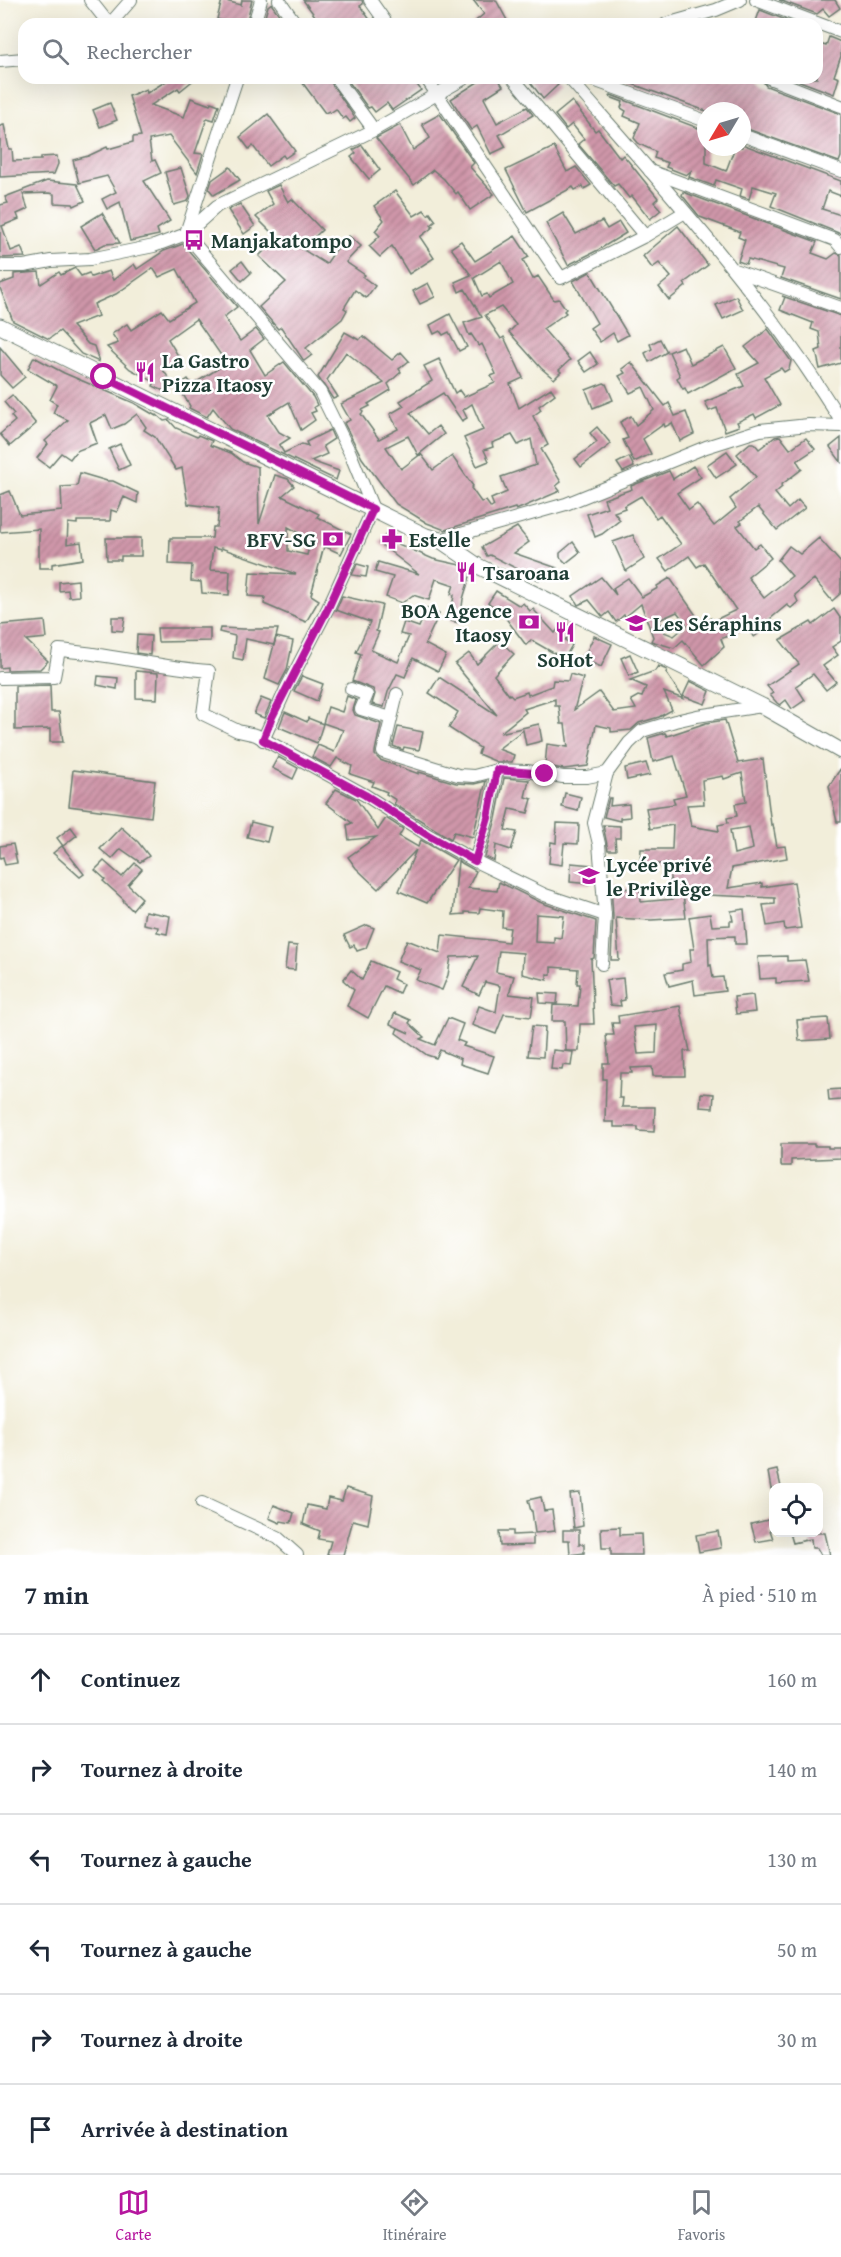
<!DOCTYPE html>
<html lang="fr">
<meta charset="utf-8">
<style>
:root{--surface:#fff;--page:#f6f6f7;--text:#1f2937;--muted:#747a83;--line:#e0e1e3;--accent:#b5179e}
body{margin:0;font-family:"Gentium Book Plus",serif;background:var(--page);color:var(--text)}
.controls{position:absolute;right:18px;bottom:18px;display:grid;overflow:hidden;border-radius:12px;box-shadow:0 6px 24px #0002}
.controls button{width:54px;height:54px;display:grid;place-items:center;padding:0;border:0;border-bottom:2px solid var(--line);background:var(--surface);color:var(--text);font:30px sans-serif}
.compass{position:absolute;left:697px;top:102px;width:54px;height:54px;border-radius:50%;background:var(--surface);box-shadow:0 6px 24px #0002;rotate:232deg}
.stop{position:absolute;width:18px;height:18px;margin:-14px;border:4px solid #b5179e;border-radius:50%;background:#fff}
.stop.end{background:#b5179e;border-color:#fff;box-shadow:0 2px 6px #0008}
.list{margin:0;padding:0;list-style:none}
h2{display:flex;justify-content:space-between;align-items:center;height:78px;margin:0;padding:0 24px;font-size:26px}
h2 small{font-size:20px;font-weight:400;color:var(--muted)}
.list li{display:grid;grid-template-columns:39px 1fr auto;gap:18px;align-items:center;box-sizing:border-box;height:90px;padding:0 24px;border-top:2px solid var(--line)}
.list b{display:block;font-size:22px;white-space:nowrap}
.list em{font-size:20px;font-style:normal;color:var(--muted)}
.icon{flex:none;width:33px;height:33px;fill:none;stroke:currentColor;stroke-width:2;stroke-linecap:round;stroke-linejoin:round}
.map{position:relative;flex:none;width:841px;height:1555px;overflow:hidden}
.search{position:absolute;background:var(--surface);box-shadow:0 6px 24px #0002;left:18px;right:18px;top:18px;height:66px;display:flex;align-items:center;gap:15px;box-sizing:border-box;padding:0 21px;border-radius:18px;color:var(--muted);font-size:22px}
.sheet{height:618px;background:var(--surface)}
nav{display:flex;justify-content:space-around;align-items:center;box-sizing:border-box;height:84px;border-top:2px solid var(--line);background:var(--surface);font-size:16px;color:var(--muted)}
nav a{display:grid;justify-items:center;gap:3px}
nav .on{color:var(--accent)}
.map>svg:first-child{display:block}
.building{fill:url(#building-hatch);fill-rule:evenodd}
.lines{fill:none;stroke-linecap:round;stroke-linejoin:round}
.minor-casing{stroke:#697b6e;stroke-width:14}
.tertiary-casing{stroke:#697b6e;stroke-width:17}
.minor{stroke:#fff;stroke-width:12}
.tertiary{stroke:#fff;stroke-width:15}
.route{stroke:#b5179e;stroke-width:8}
.labels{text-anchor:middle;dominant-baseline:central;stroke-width:5;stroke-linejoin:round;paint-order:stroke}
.poi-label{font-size:21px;font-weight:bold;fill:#1f3d34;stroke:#fff;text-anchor:start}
</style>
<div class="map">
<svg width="841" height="1555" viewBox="0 0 841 1555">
<defs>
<pattern id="building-hatch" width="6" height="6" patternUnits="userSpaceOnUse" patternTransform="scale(1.5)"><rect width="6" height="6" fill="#d097aa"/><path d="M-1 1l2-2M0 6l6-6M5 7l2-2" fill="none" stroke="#a87c8b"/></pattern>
</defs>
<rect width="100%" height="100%" fill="#fff"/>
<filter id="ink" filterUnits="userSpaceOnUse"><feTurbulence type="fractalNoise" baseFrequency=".0167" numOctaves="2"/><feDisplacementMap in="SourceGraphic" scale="12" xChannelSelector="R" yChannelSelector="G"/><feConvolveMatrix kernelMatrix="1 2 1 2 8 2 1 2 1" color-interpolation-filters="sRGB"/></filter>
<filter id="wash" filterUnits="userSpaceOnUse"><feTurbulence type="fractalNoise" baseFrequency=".008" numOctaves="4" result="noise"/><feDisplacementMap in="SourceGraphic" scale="24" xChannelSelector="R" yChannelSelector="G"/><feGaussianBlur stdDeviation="1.35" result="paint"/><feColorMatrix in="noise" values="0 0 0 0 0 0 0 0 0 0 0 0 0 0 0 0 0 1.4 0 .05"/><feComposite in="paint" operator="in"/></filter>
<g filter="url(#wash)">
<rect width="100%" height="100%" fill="#f2eeda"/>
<g id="blocks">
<g class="building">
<path d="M222,0L241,5L242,0H252L246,24H234L217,19Z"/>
<path d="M303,0H362L363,4L360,6L373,24H321Z"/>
<path d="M473,0H496L509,24H472L484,14Z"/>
<path d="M779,0H835L840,8L829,16L823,9L817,14Z"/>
<path d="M272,3V5L286,24H263L268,6Z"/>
<path d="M760,10L796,24H755Z"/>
<path d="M829,37L841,42V56L834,76L839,78L834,94L792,78H817V43L826,46Z"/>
<path d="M171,78H196L180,91L178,88L151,105L184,117L191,98L210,105L211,102L219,105L214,120L207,118L195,153L203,154L197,173L169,136L149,140L152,161L155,160L161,173L144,181L170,221L157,229L159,235L130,241L120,202L107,209L102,199L116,192L107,176L79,183L73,160L88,156L107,147L108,149L133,142V137L141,136L129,96L146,89L147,93Z"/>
<path d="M299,78H328L355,118L350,122L346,117L343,119L336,109L330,113L329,111L325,113Z"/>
<path d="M346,78H412L421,90L392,110L387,103L375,112L371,107L368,108Z"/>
<path d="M484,78H498L503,86L484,98L497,123L527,107L533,115L499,135L506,147L491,154L477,126L471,130L451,99Z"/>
<path d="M527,78H552L558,85L543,99Z"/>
<path d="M616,78H761L766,86L841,114V157L839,162L742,127V111H706Z"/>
<path d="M611,95L706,131V163L726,171L735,147H742V144L841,181V196L828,191L822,209L841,215V234L771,206L776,193L753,186L749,199L740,196L742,189L716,180L714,186L689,177L691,171L686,175L666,167L668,163L654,158L656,152L639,144L634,138L640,123L624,116L626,111L621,108L623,102L610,97Z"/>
<path d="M572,101L595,131L598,129L620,158L623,155L629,162L658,198L654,202L661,210L650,219L632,196L629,198L618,184L614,186L578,144L584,139L572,124L566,129L555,115Z"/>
<path d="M110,103L117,120L100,127L93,110Z"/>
<path d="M268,114L295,151L285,158L283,155L268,166L253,146L249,149L240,137Z"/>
<path d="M440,114L474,163L470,167L494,194L470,210L458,192L456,194L444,179L433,170L414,185L376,138L400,125L413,150L430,138L422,124Z"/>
<path d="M4,125L9,149H12L13,161L41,160V157L57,156L58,164L54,174L0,177V126Z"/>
<path d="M362,145L380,170L369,179L351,157L356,153L353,150Z"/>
<path d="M554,147L567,172L576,167L591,185L584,189L583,186L575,190L573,187L527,212L506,170Z"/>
<path d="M230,167L240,180L214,195L209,189L212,180Z"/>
<path d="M181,168L190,196L188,201L174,205L165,172Z"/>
<path d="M47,181L77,184L85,201L74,206L73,204L54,203V194L49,193L23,194L28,209L17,214L19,219L2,226L11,251L21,247L25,257L0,258V205L8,203L5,197Z"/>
<path d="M279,185L288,202L292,199L322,230L302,249L326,264L335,251L349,236L361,246L346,262L365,275L363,277L375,286L366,298L355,290L344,308L347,310L342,319L306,348L312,355L304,361L281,327L278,329L259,307L286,282L259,256L277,238L256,217L273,204L266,191Z"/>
<path d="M395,191L414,216L424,210L428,215L430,213L436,221L431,225L433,227L420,237L434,258L409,274L392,246L380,257L369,246L380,236L375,231L384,220L374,206Z"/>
<path d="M683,192L817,242L812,253L828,259L836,253L841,255V299L781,278L784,269L748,259L746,264L738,261L745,240L738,237L740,232L700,217L682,195Z"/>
<path d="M240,204L255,226L244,234L228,210Z"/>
<path d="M102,213L120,243L105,244L95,249L81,226Z"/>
<path d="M563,213L576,234L602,221L607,229L619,222L626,233L598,250L568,265L546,223Z"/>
<path d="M678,226L708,265L684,283L686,286L669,300L659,287L671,277L659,263L652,268L643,256Z"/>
<path d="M515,236L529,257L523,260L533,279L538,276L554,300L559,299L566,309L564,311L566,313L543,329L570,360L559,370L561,372L554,379L541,368L509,332L516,325L501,307L485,315L501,339L504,337L523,378L510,384L519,408L551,388L555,394L539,406L541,410L533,416L548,445L541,449L561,482L556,486L560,491L516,510L515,508L445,530L427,523L396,504L362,458L344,423L350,420L341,404L384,383L346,352L327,380L338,397L333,399L318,377L345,332L359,340L363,336L392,360L401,352L409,361L399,369L401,372L388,384L391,390L368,404L370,406L362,410L363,412L361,414L379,439L398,429L390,414L404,406L400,401L432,381L424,366L439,359L455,393L459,390L464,397L495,383L491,376L496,374L482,344L479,346L471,334L469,335L464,323L482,317L465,289L459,292L455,282L471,275L451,248L461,241L475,261ZM501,261L513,284L489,298L487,294L482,296L474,278ZM443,393L462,421L467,418L463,410L472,404L483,430L464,438L477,466L489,461L484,450L493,447L492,443L512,435L518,445L531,439L536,465L501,477L507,492L491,499L494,506L491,508L486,501L481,502L471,488L473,486L452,456L433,470L421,454L401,469L386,447L408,436L418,455L444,434L438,426L428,434L410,413Z"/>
<path d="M183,244L237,307L224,317L240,341L256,329L264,339L250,350L265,375L284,362L313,397L317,405L314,407L316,411L311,413L315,420L301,430L289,402L268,415L279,432L290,438L279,445L284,453L302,444L308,446L306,442L330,430L334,439L323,446L327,454L311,461L339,471L336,480L230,429L213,408L207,417L189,408L190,406L178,386L188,379L192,385L224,365L222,362L225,361L196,319L168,339L180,359L163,370L173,384L168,393L153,386L155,382L130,369L107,347L118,343L112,334L127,324L131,330L162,310L169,319L195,303L177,269L159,277L153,268L116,294L94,304L98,316L72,326L88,344L94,346L99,362L81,354L60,331L49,339L13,321L0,288V284L14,279V274L39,272L41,284L59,272L61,275L75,268L81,276L89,273L91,277L109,271L113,280L134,264L137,269L164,251Z"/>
<path d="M242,261L251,273L242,281L232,269Z"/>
<path d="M590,272L628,335L617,341L613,333L600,342L590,328L597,323L573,281Z"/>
<path d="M428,283L435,297L420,304L413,291Z"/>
<path d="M736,296L743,310L723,319L716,305Z"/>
<path d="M782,296L841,316V363L820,369L816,351L821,349L819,332L811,329L813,323L780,310L785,297Z"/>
<path d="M450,314L467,347L459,351L449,332L443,335L440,331L434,334L430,325Z"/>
<path d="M768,329L791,361L789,369L784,372L781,368L764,377L780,405L756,418L754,414L737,422L739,426L725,431L717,408L709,411L705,402L744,386L738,374L759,363L745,347Z"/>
<path d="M660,339L667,352L649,362L645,353L652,349L650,344Z"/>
<path d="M683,346L691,364L724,347L736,368L688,394L685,388L683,389L677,378L680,376L669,352Z"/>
<path d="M0,347L25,377L12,388L0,375Z"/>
<path d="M590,352L598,364L586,372L578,361Z"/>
<path d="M34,357L64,373L134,403L156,416L157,415L164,421L169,420L176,428L197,437L198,435L212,441L210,445L231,453L243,462L258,467L259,524L275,475L288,479L294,486L282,496L319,514L317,517L351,534L341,554L324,546L311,595L319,600L306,622L264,604L265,597L248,596L250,572L296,574L221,548V550L213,548L210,570L230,571L229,595L202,593L201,582L191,581L192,565L169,564L170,538H212L213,527H217L219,508L188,504L182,468L176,470L155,437L144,430L146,427L137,414L124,424L112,429L106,415L90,423L97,443L76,451L70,459L61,453L49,467L37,458L48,444L45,441L68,420L53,413L57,404L50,400L57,386L28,369ZM288,527L311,539L307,555L288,551Z"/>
<path d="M631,362L665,406L669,403L675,416L686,412L694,434L680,441L672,423L665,427L664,424L643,439L651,454L634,462L623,440L628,438L620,422L631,416L636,425L654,410L643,387L630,393L619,376L625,373L622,369Z"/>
<path d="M604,383L606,384L613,400L593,408L586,390Z"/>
<path d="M12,395L36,424L10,446L0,434L15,421L11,416L14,414L4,402Z"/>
<path d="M597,427L611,444L581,467L575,459L597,442L590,433Z"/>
<path d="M780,436L790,449L806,438L815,449L797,461L802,469L781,485L782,487L775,493L788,509L798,500L805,508L777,530L758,507L740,521L742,523L737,526L754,548L760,544L771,558L748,577L764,598L792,576L778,560L789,546L800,554L819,538L841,563V593L832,601L814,579L795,595L798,602L791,608L787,605L764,624L767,627L754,637L746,627L721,639L724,647L704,665L683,640L674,648L651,641L653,637L641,604L625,617L624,615L616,622L609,612L603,617L589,600L578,605L573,596L601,577L616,595L613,588L628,578L642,597L658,588L657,586L670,578L702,624L711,618L713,621L736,610L704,563L697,567L689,556L668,571L659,559L681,544L660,515L656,518L641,496L624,506L625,508L614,512L620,520L602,534L595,537L587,514L607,507L604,499L632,489L631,486L669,471L673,479L693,466L701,477L677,493L689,510L697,504L714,526L736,508L730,499L756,477L737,454L750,443H754L759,449L775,437ZM677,612L687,625L674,636L664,632L659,620Z"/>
<path d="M841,438V462L830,447Z"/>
<path d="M120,444L130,465L119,470L109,449Z"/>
<path d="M727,451L737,464L716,478L707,465Z"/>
<path d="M629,457L634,467L623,472L617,463Z"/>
<path d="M80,473L107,481H113L138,493L137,503L124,497L117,512L111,510L110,521H77V524L68,523L67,544L81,542L83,559L52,564V568H39V529L0,532V495L10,491L20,515L62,511L61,487L77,486Z"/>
<path d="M517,527L529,542L514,553L557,568L554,580L541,576L539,580L490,555L487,556L482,547Z"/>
<path d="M389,531L400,538L396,543L433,559L460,565L471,573L463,599L460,623L450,621L454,595L451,594L454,585L436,579L429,600L413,595L402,603L386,597L393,577L375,572L378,562L419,574L379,543Z"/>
<path d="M633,535L644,559L626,571L613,542Z"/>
<path d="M106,538H141V556H121V560H107Z"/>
<path d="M573,542L580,552L566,563L560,557V553Z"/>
<path d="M357,564L368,567L366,577L352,575Z"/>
<path d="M78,580L79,596L69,597L68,590L59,591V582Z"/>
<path d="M496,591L520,606L523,603L530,611L533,609L555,633L564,622L573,630L565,640L572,645L564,659L531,640L526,645L499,609L488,603Z"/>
<path d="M342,596L382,605L376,631L379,632L371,650L398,662L409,636L400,634L404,622L419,627L427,608L439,614L425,644L446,655L438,671L413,658L405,677L397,674L388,692L384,707L372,704L375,694L373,689L352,681L361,654L356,652L370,622L336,610Z"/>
<path d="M834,609L841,619V641L832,647L838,655L823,666L836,682L826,690L813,674L796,686L805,700L792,709L786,700L780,705L777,703L770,695L773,693L767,686L799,664L780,640L811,622L813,625Z"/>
<path d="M112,617H125L123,631L112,630Z"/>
<path d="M45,621L47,638L26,640L48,661L40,669L7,670V667L0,668V625Z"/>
<path d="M157,628H210V641L158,642Z"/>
<path d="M220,628L243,629H278L274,645L246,639L243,660L233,658L235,636L219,632Z"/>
<path d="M137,635L151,636L150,655L136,653Z"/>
<path d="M594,636L612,644L601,667L583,659Z"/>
<path d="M276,637L293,641L287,670L279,685L265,679Z"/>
<path d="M500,641L514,654L494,675L509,695L510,694L513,697L527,692L528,695L552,686L553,680L568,681L570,674L583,678L574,710L599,692L614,712L636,709L631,700L638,696L642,697L646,687L630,680L655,671L658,666L667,670L666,673L684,699L664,692L672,710L659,717L639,723L631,730L611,732V728L596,725L588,766L564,769L545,766L547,744L568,747L565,724H561L559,706H555V699L524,709L526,712L500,733L539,724L542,741L526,745L523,730L498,749L514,755L512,762H497L478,754L480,748L449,728L458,712L429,693L439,677L497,715L455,664L469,653L477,664Z"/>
<path d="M630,654L638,672L629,676L621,658Z"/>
<path d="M136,671L158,673L157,699L136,698Z"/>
<path d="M98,676L118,678L117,689L97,685Z"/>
<path d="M302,676L323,684L317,701L294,691Z"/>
<path d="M690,681L710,691L705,704L683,696Z"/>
<path d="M50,685L51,712H59L63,742H50V729L15,730V686Z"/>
<path d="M347,696L356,700L353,710L355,715L381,724L375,751V755L380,760L419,774V772L456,783L474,784L486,781L473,837L454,832L451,839L394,804L396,800L386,794L387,792L372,786L374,782L350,774L352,766L337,758L331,767L312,757L318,745L334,752L343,730L323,723L328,707L342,712Z"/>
<path d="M261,698L271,702L264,718L254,714Z"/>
<path d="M285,712L307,722L308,718L323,724L317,743L279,727Z"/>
<path d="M725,720L738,763L763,759L771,825L773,824L777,847L785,846L787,858L732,868L728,888L762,883V887L794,882L801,928L785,930L784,923L767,926L763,905L775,904V898L683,894L686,918L651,920L616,918L619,960H611L613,916L611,885L618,884V889L640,888L641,902L673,899L668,864H640L641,849H672L673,825L650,829L646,808L675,804L673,798L686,795L674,756L653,762L648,738L665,733L667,736L706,723ZM742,773L746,802L735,804L737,816L727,818L728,823L718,825L719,831L691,826L687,805L704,804L702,780L723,776L724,779ZM749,827L753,849L734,854L730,830Z"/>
<path d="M398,727L423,732L419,750L404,747L403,750L393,746Z"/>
<path d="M278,757L298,768L293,779L272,768Z"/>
<path d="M646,763L650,775L627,780L625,768Z"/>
<path d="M841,768V822H837L829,786Z"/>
<path d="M73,770L155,781L151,817L69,806Z"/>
<path d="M504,778L529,780L525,797L532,799L528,813L510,809L505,830L517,832L511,850L496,845L494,861L485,857L496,819Z"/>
<path d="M336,789L356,799L378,830L386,818L403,829L399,836L418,847L421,840L456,860L427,903L399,891L416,850L378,889L356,868L348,857L376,837L349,840L347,825L352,823L326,803Z"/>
<path d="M565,793L581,797L578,811L562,807Z"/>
<path d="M609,798H611L610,806L629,804L630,817L620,818V821L604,817Z"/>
<path d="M251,822L271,827L267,842L247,837Z"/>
<path d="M557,823L579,824L578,844L564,843L562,865L549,863L551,842L556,843Z"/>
<path d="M603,825L620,826V838H615L616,850H608Z"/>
<path d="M71,827L77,835L63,846L57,838Z"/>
<path d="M121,827L138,842L149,856L140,862L121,849L112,859L100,849Z"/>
<path d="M13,844L17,863L5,865L3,857L0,858V846Z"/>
<path d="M62,846L84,874L80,877L53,853Z"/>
<path d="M104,861L122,877L135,863L142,869L128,885L142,898L132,910L123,901L124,900L103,881L105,879L95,870Z"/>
<path d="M458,861L476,871L468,888L497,891L499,882L542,903L596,921L594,958L591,959L594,1024H580L579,1051H566L565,1021H552L553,1005L578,1006L580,984H577L578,969L551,967V975L547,974V980L522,974L523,953L499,951L496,972L514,976L509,994L534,997L531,1017L504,1014L496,1034L472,1025L479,1006L496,1012L500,986L485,982L479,995L463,987L478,956L451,957L448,975L442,990L416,980L421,970L398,961L407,940L440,953L442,935L508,942L510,928L502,927L503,911L480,908L479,913L465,912V914L453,915ZM536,914L564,916L561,938L554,937V943L535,942Z"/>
<path d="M571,863L592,865L590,884L570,882Z"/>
<path d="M744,909L747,944H735V936L708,937L709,966L711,965L713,978L723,977L725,991L695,995L693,980L669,986L665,973L682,970V964L691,962L690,949H694L689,917L710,914L712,926L730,925V921H733L731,911Z"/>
<path d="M145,911L170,916L167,934L157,932L158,927L143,924Z"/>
<path d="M367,925L374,928L366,948L357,951L354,945L350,947L344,935Z"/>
<path d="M288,945L297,946L295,970L285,969Z"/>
<path d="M787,956V961L805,960L809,981L776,983V978L760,979L758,957Z"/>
<path d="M371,961L396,972L393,979L403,984L399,993L384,986L368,1018L347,1006L354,990L343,980L351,970L362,980Z"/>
<path d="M623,978L625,1000L620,1001L621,1006L610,1005L606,980Z"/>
<path d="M539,993L558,994L557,1004L540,1003Z"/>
<path d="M753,995L755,1012L736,1014L734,997Z"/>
<path d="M680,1006L690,1051H684L685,1076H653L652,1067L631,1068L632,1073H620L619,1098H623L622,1107H655L654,1132L638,1131V1127H614V1122H605L606,1079H603V1063H609L606,1035H614L612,1023H619L618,1016ZM657,1025L656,1053L638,1054L634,1027Z"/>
<path d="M395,1013L411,1020L409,1023L424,1037L420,1039L435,1045L448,1018L463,1024L457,1040L465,1043L463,1046L494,1056L488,1073L460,1064L461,1059L440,1050L436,1058L427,1055L396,1033L398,1028L409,1033L390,1024Z"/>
<path d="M828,1018L830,1039L799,1041L797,1020Z"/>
<path d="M532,1026L545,1027L543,1057L528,1056Z"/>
<path d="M553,1050L573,1052L571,1066L563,1065L562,1070L551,1069Z"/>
<path d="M841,1089V1100L829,1101L828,1090Z"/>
<path d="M701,1093L714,1094L713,1108L700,1107Z"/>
<path d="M781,1144H814V1146H828V1148H841V1158L791,1160V1166H781Z"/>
<path d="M777,1470L781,1487L771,1489L768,1472Z"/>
<path d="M346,1488L373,1496L368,1524L353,1520L343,1555H327L331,1541L318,1539L320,1531L303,1524L307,1505L326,1509L328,1498L342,1501Z"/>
<path d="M580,1493L583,1526L574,1528L570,1494Z"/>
<path d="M541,1497L544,1511L552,1510L555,1531L535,1533L532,1511H531L528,1500Z"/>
<path d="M274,1505L294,1513L291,1523L281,1521L280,1523L269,1518Z"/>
<path d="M772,1519L774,1530H770L773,1539L756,1542L751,1524Z"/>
<path d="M620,1527V1535L641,1534L642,1555H611V1548H602L601,1528Z"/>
<path d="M563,1530H579V1544H584V1553L570,1555L569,1540H563Z"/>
<path d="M499,1531H513V1535L533,1534V1545L500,1546Z"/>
<path d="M718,1531L721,1548L699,1552L696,1535Z"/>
<path d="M790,1533H825L830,1555H821L817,1548H812L811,1539L793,1543Z"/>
</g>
</g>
</g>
<g filter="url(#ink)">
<use href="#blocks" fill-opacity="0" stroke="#697b6e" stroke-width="1.5"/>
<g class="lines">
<g class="minor-casing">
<g id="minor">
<path d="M90,0L109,24"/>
<path d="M279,0L296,24"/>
<path d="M370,0L387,24"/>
<path d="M756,0L841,32"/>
<path d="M110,24L131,0"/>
<path d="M254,24L261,0"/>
<path d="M666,24L716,10L740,0"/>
<path d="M0,61L24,59"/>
<path d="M336,78L374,130"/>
<path d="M426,78L561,278L645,236L685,212"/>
<path d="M513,78L645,236"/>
<path d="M569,78C665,188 764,296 841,421"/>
<path d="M588,78L706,121"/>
<path d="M769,78L841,106"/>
<path d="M742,135L841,171"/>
<path d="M650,171L835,240L841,247"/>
<path d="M186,233L237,78"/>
<path d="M186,234L320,392L350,453L373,509L328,608L286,689L263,740"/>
<path d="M0,266H24L51,261L90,259L154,246L186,234L217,206L374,130L465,78"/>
<path d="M737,271L841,308"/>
<path d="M440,540L566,504L706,447L760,430L809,425L841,426"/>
<path d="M0,678L54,677L59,650C109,654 158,667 209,671L203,714L238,731L256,735L365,795L428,835L475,861L545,895L605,915L602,964"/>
<path d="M351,689L367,695L361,709L391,718"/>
<path d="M397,694L383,752L458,775L474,776L497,770"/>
<path d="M475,861L488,817L497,770L527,771L563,777H587L607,773"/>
<path d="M605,915L599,844L594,823L607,773L629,743L642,731L675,721L697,716L762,706"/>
<path d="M202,1503L278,1538L297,1555"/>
</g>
</g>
<g class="tertiary-casing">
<path id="tertiary" d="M0,326L426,536L440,540L478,566L762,706L841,751"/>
</g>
<use href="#minor" class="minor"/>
<use href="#tertiary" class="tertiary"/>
</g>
</g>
<g class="lines" filter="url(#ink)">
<path class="route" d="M104,377L373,509L328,608L272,717L263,740L365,795L428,835L475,861L488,818L497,770L545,774"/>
</g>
<defs>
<g id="bus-bare" transform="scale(1.62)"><path d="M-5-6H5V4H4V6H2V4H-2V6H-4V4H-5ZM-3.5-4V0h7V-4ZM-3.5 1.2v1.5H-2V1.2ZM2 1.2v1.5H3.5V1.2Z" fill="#b5179e" stroke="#fff" stroke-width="2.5" paint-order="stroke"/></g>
<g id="restaurant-bare" transform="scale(1.62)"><path d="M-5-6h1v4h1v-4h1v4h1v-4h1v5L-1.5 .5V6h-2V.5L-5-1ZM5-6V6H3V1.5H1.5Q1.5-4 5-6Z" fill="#b5179e" stroke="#fff" stroke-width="2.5" paint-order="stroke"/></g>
<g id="bank-bare" transform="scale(1.62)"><path d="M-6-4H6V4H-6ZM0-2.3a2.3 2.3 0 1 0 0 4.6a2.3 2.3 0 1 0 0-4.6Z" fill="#b5179e" stroke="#fff" stroke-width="2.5" paint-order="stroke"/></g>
<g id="pharmacy-bare" transform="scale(1.62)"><path d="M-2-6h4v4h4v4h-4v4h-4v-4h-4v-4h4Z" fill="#b5179e" stroke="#fff" stroke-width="2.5" paint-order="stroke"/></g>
<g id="school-bare" transform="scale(1.62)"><path d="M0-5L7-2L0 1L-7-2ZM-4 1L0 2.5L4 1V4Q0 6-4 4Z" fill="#b5179e" stroke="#fff" stroke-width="2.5" paint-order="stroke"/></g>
</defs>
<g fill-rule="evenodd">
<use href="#bus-bare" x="194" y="240"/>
<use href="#restaurant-bare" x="145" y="372"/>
<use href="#bank-bare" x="333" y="539"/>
<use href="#pharmacy-bare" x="392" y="539"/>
<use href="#restaurant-bare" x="466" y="572"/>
<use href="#bank-bare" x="529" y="622"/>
<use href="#school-bare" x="636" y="623"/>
<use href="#restaurant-bare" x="565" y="632"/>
<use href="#school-bare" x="589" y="876"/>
</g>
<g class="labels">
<g class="poi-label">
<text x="211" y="240">Manjakatompo</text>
<text x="162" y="360">La Gastro<tspan x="162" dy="24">Pizza Itaosy</tspan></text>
<text x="316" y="539" text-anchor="end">BFV-SG</text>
<text x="409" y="539">Estelle</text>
<text x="483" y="572">Tsaroana</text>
<text x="512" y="610" text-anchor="end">BOA Agence<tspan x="512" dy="24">Itaosy</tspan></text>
<text x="653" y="623">Les Séraphins</text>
<text x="565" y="659" text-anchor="middle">SoHot</text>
<text x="606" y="864">Lycée privé<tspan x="606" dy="24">le Privilège</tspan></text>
</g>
</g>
</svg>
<div class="controls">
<button><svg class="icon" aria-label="locate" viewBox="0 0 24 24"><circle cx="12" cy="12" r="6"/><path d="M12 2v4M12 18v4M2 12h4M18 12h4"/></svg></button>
</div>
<svg class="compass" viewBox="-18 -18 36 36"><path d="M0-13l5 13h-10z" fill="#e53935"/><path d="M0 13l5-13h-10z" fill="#747a83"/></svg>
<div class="stop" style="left:104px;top:377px"></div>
<div class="stop end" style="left:545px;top:774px"></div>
<div class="search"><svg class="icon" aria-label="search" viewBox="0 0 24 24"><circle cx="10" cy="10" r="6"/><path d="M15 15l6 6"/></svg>Rechercher</div>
</div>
<section class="sheet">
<h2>7 min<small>À pied · 510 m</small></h2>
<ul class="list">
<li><svg class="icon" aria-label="ahead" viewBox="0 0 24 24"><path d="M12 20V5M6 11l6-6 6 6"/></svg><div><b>Continuez</b></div><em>160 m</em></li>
<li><svg class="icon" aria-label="right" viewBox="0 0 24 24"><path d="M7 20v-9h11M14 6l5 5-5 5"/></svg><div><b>Tournez à droite</b></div><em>140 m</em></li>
<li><svg class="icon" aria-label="left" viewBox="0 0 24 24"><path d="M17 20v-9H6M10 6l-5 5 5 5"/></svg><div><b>Tournez à gauche</b></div><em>130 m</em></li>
<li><svg class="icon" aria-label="left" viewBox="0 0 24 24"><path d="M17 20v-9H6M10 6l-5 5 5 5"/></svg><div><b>Tournez à gauche</b></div><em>50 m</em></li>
<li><svg class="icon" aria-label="right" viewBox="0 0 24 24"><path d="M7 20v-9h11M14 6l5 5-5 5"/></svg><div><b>Tournez à droite</b></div><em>30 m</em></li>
<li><svg class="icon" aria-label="arrive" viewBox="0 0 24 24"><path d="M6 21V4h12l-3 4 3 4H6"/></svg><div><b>Arrivée à destination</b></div></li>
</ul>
</section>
<nav>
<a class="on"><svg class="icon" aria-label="map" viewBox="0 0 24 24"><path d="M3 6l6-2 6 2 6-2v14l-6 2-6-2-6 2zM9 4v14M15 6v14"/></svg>Carte</a>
<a><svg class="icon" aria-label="directions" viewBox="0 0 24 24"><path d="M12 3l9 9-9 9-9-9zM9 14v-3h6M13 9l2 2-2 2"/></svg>Itinéraire</a>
<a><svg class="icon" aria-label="saved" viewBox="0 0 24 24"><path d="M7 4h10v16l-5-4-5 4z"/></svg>Favoris</a>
</nav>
